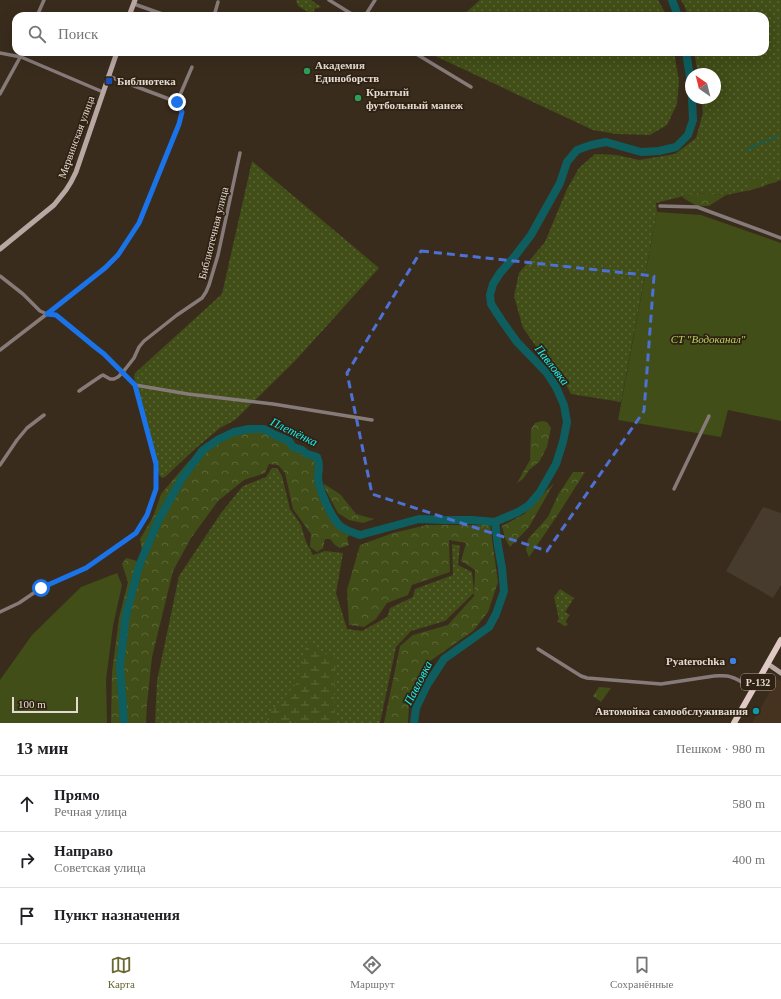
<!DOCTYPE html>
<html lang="ru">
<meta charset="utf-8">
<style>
:root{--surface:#fff;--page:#f2f2f2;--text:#202124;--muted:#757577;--line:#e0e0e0;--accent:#6a672f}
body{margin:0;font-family:Georgia,serif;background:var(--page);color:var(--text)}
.compass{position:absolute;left:685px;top:68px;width:36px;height:36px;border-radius:50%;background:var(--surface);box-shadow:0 4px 16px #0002;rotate:325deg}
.scale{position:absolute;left:12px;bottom:10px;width:66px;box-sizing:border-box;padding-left:4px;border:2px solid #e3dad1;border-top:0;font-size:11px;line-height:14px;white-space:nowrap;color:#e3dad1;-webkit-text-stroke:3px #2f2213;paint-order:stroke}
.stop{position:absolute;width:12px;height:12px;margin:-9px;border:3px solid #1a73e8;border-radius:50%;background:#fff}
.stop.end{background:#1a73e8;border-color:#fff;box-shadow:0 1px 4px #0008}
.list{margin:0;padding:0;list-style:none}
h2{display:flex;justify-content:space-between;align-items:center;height:52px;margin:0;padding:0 16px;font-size:17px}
h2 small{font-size:13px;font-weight:400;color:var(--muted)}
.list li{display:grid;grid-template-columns:26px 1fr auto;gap:12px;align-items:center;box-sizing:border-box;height:56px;padding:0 16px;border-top:1px solid var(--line)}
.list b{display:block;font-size:15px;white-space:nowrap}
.list p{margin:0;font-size:13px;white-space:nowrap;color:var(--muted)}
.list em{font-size:13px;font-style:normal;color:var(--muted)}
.icon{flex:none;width:22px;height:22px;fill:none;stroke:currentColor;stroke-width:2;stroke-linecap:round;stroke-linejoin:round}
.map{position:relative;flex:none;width:781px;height:723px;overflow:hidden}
.search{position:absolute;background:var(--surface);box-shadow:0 4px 16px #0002;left:12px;right:12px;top:12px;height:44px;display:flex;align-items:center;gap:10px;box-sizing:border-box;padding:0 14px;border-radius:12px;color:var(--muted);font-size:15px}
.sheet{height:220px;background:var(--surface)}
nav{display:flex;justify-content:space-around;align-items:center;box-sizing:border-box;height:56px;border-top:1px solid var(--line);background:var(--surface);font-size:11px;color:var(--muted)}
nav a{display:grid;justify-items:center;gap:2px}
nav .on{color:var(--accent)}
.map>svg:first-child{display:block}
.built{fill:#45331f}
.industrial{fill:#463b2c}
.grass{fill:url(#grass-dots)}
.forest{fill:url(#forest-crowns)}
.wetland{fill:url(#wetland-marsh)}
.park{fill:url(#park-tufts)}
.garden{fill:#414e17}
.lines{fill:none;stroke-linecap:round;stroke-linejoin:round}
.stream{stroke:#0e5e5f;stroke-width:1.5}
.river{stroke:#0e5e5f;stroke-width:8}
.street{stroke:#877b7a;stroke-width:3.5}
.secondary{stroke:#b9a7a4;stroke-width:5}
.primary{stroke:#e0c8c5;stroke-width:6}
.route{stroke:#1a73e8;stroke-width:5}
.marked{fill:none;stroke:#4e71d6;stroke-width:3;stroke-dasharray:8 5;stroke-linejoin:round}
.leisure-dot{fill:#2e9e5b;stroke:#2f2213;stroke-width:1.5}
.transit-dot{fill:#1a4fb4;stroke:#2f2213;stroke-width:1.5}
.shop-dot{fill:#3f7fe0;stroke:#2f2213;stroke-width:1.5}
.culture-dot{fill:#0f9aa8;stroke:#2f2213;stroke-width:1.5}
.labels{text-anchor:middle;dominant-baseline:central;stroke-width:3.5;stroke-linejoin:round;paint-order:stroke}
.shield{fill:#2f2213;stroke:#ada398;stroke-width:1}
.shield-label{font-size:10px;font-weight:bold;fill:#e3dad1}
.poi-label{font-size:11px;font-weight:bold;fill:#e3dad1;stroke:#2f2213;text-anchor:start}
.street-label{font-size:11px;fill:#e3dad1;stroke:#2f2213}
.park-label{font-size:11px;font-style:italic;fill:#b9d55e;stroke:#2f2213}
.water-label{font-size:12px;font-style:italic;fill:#10f4f6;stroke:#2f2213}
</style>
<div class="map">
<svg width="781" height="723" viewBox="0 0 781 723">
<defs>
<pattern id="grass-dots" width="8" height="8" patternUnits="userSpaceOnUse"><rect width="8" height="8" fill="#414e17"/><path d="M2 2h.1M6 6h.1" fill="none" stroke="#5c6738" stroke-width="1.8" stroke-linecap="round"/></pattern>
<pattern id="forest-crowns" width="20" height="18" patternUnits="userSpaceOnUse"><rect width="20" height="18" fill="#414e17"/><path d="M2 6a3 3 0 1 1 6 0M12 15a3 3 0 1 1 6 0" fill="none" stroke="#5c6738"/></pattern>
<pattern id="wetland-marsh" width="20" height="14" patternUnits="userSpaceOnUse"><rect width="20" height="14" fill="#414e17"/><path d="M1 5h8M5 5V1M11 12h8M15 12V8" fill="none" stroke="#5c6738"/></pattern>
<pattern id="park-tufts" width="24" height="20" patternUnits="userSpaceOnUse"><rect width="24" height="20" fill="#414e17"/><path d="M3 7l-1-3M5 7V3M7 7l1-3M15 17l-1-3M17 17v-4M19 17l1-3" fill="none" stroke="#5c6738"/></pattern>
</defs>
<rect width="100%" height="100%" fill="#392c1d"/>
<path class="built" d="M777,679L781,681V723H752Z"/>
<path class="industrial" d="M763,507L781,513V585L773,598L726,571Z"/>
<g class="grass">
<path d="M296,0H311L321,7L314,9L315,16L298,6Z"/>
<path d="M480,0H658L667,16H462Z"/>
<path d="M681,0H781V180L751,190L726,195L696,193L656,203L657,212L621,402L571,394L562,377L538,349L523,328L514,296L519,273L545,242L567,189L579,168L595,154L617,155L639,160L675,154L696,138L703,113L701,98H715V74H698L694,52H765V16H688L685,7Z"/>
<path d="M435,52H674L679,81L677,104L667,125L650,135L616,134L593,130L433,55Z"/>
<path d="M252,161L379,268L295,361L235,420L220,428L196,448L165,477L162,478L159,475L134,377L135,373L222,294Z"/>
<path d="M272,468H277L282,476L290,509L301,525L306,542L313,555L325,551L343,553L336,593L347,629L362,631L387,617L390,608L413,597L415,589L453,575L452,544L460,546L458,565L472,572L474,593L445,621L411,631L396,647L380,723H155L157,681L179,576L221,513L243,486L266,477Z"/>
<path d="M560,589L574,598L565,612L570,615L565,622L568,624L566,626H564L557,621L559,619L554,597Z"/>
</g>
<g class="forest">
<path d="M767,174L771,177L776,176L777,182L768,184C766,180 764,178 767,174Z"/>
<path d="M756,178L762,179L765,186L750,190L748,185L750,181Z"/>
<path d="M696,193L726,195L709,206H697L683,198V196Z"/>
<path d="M542,421L547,422L551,428L547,447L539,462L529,470L523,479L517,483L530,460L531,429L535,423Z"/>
<path d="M249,429H264L275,435L289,441L293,447L302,450L307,454L317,457C321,467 317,469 318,478C319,490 332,519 341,526C344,529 349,530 352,532L347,538L349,545L340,548L335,545L330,539H325L323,548L317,552L310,547L311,534L293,509L285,473L278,465L269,464L265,473L244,480L218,501L191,538L173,571L152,657L147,704L146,723H111L112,672L119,618L128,582L122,564L126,558L137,561L142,551L140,539L153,517L161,494L189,461L197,457L203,450L219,439L234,432Z"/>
<path d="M573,472H585L559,513L529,557L526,550L528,539L548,517L558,495Z"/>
<path d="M554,483L529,527L510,547L505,538L502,526L524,514Z"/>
<path d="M324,484L340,494L356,514L374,519L363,523L349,520L338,513L324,487Z"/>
<path d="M427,525H490L498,582L488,612L473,631L430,661L409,704L408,723H384L400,646L413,635L448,625L474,596L475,570L461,561L466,543L449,540L450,572L412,585L408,595L387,603L376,619L364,627L349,625L347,590L360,545L393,533Z"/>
</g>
<path class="wetland" d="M307,643L336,660L334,687L335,723H295L293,718L287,723H268L267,716L296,684Z"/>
<path class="park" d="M599,687L611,688L601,702L593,696Z"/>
<g class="garden">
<path d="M657,212L701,215L781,243V421L728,410L721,437L618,420Z"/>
<path d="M117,573L122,585L113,626L106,680L107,723H0V680L32,635L81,587Z"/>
</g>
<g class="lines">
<path class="stream" d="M747,150L760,143L777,137"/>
<g class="river">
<path d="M672,0L678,16"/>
<path d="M686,52L691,83"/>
<path d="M124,723L120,665L126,615L139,566L158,521L182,478L203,450L219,439L234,432L249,429H264L275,435L289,441L293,447L302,450L307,454L317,457C321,466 318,469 318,478C319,490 331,517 340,526C345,530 354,533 360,535L419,519L445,520H472L495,522L518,512L529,505L540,492L556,464L563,442L567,422L564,405L556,387L547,373L517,342L502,321L491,304L490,295L493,284L500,273L515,256L531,235L560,183L567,162L577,150L591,145L606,142L641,152L659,151L676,147L688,135L693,120L692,98"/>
<path d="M414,723L416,708L427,685L444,659L489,627L496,614L504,591L502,568L498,546L495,522"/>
</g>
<g class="street">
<path d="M329,0L355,16"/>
<path d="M134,4L168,16"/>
<path d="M37,16L44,0"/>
<path d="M214,16L218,2"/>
<path d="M365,16L375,0"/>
<path d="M413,52L471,87"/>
<path d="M0,53L21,57L103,92"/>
<path d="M0,94L23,52"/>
<path d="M177,102L192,67"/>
<path d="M660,206L697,207L781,238"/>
<path d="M0,276L23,294L40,311L47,314L56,315L104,354L135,385L156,464V489L147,515L136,533L86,568L41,588L19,603L0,612"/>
<path d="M0,350L69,297L105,268L118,255L139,223L179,124L182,112L177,102L108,76"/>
<path d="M135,385L188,394L273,404L372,420"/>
<path d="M79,391L101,376L103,375L110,379H114L118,377L123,372L134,358L139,347L144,341L177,315L202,298L206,292L209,285L218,255L240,153"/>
<path d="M0,465L17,440L27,428L44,415"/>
<path d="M674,489L709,416"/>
<path d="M538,649L581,676L587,678L661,684L714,676C720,676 726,675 731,677C739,679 746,685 753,690"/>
</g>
<g class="secondary">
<path d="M129,16L135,0"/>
<path d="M0,249L54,205L66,190L71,182L76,172L117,52"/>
<path d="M768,664L781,673"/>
</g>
<path class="primary" d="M734,723L781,640"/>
</g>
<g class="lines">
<path class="route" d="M41,588L86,568L136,533L147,515L156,489V464L135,385L104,354L95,347L56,315L47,314L105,268L118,255L139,223L179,124L182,112L177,102"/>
</g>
<path class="marked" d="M421,251L654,276L644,411L547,551L372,494L347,373Z"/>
<g class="leisure-dot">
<circle cx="307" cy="71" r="4"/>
<circle cx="358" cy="98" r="4"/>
</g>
<rect class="transit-dot" x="105" y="77" width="8" height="8" rx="2"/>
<circle class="shop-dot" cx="733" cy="661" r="4"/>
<circle class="culture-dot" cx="756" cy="711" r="4"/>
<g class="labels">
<rect class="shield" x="741" y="674" width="34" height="16" rx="3"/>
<g class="shield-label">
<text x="758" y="682">Р-132</text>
</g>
<g class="poi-label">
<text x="315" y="65">Академия<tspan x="315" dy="13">Единоборств</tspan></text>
<text x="117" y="81">Библиотека</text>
<text x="366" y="92">Крытый<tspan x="366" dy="13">футбольный манеж</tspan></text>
<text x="725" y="661" text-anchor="end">Pyaterochka</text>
<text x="748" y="711" text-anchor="end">Автомойка самообслуживания</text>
</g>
<g class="street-label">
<text transform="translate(76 137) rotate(-70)">Мервинская улица</text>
<text transform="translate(213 233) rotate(-76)">Библиотечная улица</text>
</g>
<g class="park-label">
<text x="708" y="339">СТ "Водоканал"</text>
</g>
<g class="water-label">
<text transform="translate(552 365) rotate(52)">Павловка</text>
<text transform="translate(294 432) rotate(26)">Плетёнка</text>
<text transform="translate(418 683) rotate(-63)">Павловка</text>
</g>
</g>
</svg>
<svg class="compass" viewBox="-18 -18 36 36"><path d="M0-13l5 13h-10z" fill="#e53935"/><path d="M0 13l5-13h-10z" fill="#757577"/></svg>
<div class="scale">100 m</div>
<div class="stop" style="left:41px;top:588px"></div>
<div class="stop end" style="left:177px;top:102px"></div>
<div class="search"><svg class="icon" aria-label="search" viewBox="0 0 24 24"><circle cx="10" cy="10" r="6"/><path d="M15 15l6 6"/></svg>Поиск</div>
</div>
<section class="sheet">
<h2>13 мин<small>Пешком · 980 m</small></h2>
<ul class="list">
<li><svg class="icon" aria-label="ahead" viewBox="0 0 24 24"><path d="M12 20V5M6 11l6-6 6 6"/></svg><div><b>Прямо</b><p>Речная улица</p></div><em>580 m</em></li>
<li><svg class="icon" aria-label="right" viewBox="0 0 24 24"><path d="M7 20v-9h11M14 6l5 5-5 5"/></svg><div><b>Направо</b><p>Советская улица</p></div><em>400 m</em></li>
<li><svg class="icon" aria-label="arrive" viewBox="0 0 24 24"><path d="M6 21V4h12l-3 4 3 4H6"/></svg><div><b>Пункт назначения</b></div></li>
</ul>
</section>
<nav>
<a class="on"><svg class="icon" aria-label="map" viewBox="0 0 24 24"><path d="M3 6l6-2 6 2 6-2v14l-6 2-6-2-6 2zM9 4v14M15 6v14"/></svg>Карта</a>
<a><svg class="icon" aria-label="directions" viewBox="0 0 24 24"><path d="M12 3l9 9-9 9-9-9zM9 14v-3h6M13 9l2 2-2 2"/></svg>Маршрут</a>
<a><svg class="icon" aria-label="saved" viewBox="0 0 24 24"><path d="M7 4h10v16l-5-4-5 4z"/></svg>Сохранённые</a>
</nav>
